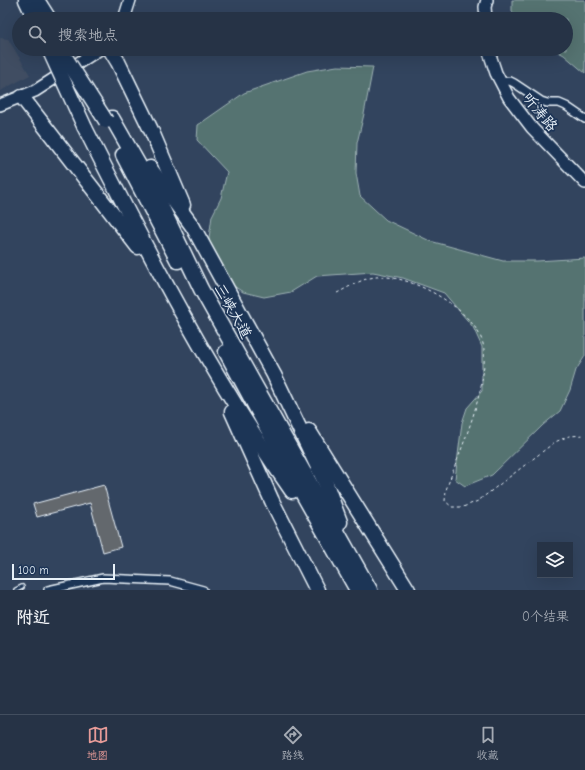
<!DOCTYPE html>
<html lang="zh">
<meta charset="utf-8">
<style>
:root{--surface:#263346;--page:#2e3b4d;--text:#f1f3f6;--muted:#a4aab3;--line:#424e5f;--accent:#e69b98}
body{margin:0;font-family:"Comic Neue","LXGW WenKai TC",sans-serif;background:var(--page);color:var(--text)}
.controls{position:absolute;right:12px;bottom:12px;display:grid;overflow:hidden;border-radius:0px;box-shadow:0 4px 16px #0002}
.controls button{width:36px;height:36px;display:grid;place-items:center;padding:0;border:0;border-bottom:1px solid var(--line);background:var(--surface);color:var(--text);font:20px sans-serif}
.scale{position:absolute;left:12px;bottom:10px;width:103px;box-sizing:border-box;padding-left:4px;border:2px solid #e8f1f8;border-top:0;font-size:11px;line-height:14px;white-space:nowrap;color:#e8f1f8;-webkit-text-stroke:3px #1d3557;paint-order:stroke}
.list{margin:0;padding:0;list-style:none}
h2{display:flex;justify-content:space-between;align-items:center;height:52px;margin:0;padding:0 16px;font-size:17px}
h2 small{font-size:13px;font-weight:400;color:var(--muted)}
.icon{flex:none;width:22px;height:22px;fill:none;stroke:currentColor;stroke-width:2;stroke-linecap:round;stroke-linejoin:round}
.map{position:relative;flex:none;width:585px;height:590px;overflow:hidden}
.search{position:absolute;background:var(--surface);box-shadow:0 4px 16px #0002;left:12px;right:12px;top:12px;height:44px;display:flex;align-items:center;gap:10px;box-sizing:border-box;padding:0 14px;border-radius:22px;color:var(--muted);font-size:15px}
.sheet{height:124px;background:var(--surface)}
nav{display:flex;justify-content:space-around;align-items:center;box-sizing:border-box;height:56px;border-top:1px solid var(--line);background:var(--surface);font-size:11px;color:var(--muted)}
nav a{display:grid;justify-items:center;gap:2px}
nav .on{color:var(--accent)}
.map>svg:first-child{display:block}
.built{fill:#414e62}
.green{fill:#547371;stroke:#9eb2b4}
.building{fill:#63676d;stroke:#e8f1f8}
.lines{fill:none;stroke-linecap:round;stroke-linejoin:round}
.lane-casing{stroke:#e8f1f8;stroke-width:6}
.street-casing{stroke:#e8f1f8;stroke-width:10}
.secondary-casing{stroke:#e8f1f8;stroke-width:14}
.highway-casing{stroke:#e8f1f8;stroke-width:17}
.path{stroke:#e8f1f8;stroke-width:1;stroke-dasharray:3 3;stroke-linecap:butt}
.lane{stroke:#1d3557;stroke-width:3.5}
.street{stroke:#1d3557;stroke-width:7}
.secondary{stroke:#1d3557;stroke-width:11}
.highway{stroke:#1d3557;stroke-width:14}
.highway-bridge-casing{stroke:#e8f1f8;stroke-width:17;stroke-linecap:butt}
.highway-bridge{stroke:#1d3557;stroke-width:14}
.labels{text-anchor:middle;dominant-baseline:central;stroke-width:3.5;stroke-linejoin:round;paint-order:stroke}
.street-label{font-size:15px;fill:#e8f1f8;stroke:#1d3557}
</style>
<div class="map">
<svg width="585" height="590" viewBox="0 0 585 590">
<rect width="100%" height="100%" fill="#32445e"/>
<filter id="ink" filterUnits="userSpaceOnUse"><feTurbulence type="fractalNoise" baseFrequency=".025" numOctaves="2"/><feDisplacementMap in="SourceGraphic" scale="8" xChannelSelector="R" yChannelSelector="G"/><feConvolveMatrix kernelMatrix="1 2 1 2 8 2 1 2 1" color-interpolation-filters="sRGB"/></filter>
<g filter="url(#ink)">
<path class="built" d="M0,38L8,39L30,75L0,91Z"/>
<g class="green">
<path d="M512,0H585V73L564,55L553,49H566V19H518L512,11Z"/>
<path d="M337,66L373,67L364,114L357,143L356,173L360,196L386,220L430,241L503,261H537L585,258V356L576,370L570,390L560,411L543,425L492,475L465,486L455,479L462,423L467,408L482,391V347L473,327L444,293L403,278L373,272L317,276L291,292L264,297L243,292L226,281L213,263L209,238L212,216L221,198L227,172L197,140L198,125L244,93L307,71Z"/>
</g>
<path class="building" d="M104,485L121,547L103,552L90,503L37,517L33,504Z"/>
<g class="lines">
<g class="lane-casing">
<path id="lane" d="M16,590L22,587"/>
</g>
<g class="street-casing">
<g id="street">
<path d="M500,82L510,81L514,83L541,101L547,103H559L566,106L585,119"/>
<path d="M48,590L103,578L170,581L203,590"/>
</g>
</g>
<g class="secondary-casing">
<g id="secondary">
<path d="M124,19L130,0"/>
<path d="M486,19L485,7L487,0"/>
<path d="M488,49L496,73L509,98L532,128L585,183"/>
<path d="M0,105L35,91L100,49"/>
</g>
</g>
<g class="highway-casing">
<g id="highway">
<path d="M26,0L35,19"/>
<path d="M37,0L49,19"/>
<path d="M110,49L118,62L152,132L183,205"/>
<path d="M22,97L138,247"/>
<path d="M112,118L156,195L201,289L370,590"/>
<path d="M85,128C148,253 212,377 292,491"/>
<path d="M123,155L178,261"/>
<path d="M150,168L193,227L274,375L326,484L340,522"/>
<path d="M226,352L301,491L357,590"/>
<path d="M232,412L272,501L317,590"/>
<path d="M309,431L408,590"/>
</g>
</g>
<path class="path" d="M337,293C349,287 363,278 376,277C411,273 482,313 484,350C487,393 460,450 446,490L445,501L452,507H463L478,501L555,442L569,436L585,435"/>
<use href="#lane" class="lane"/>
<use href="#street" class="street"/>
<use href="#secondary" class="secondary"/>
<use href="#highway" class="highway"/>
<g class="highway-bridge-casing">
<g id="highway-bridge">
<path d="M49,49L85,128"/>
<path d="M60,49L106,121"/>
</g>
</g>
<use href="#highway-bridge" class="highway-bridge"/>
</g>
</g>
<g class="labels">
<g class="street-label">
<text transform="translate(540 112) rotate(50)">听涛路</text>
<text transform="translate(233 311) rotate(61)">三峡大道</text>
</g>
</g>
</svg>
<div class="controls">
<button><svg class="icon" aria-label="layers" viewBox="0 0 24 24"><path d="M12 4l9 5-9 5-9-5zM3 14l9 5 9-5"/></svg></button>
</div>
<div class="scale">100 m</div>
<div class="search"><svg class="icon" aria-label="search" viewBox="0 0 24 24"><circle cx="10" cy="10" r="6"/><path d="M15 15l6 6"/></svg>搜索地点</div>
</div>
<section class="sheet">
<h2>附近<small>0个结果</small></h2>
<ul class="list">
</ul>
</section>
<nav>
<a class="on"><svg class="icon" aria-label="map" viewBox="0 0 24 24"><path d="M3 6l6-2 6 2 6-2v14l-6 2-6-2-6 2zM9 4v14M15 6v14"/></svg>地图</a>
<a><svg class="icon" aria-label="directions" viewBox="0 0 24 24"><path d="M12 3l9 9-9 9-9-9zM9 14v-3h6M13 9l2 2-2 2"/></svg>路线</a>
<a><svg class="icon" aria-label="saved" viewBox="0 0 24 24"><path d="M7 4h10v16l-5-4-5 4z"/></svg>收藏</a>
</nav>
